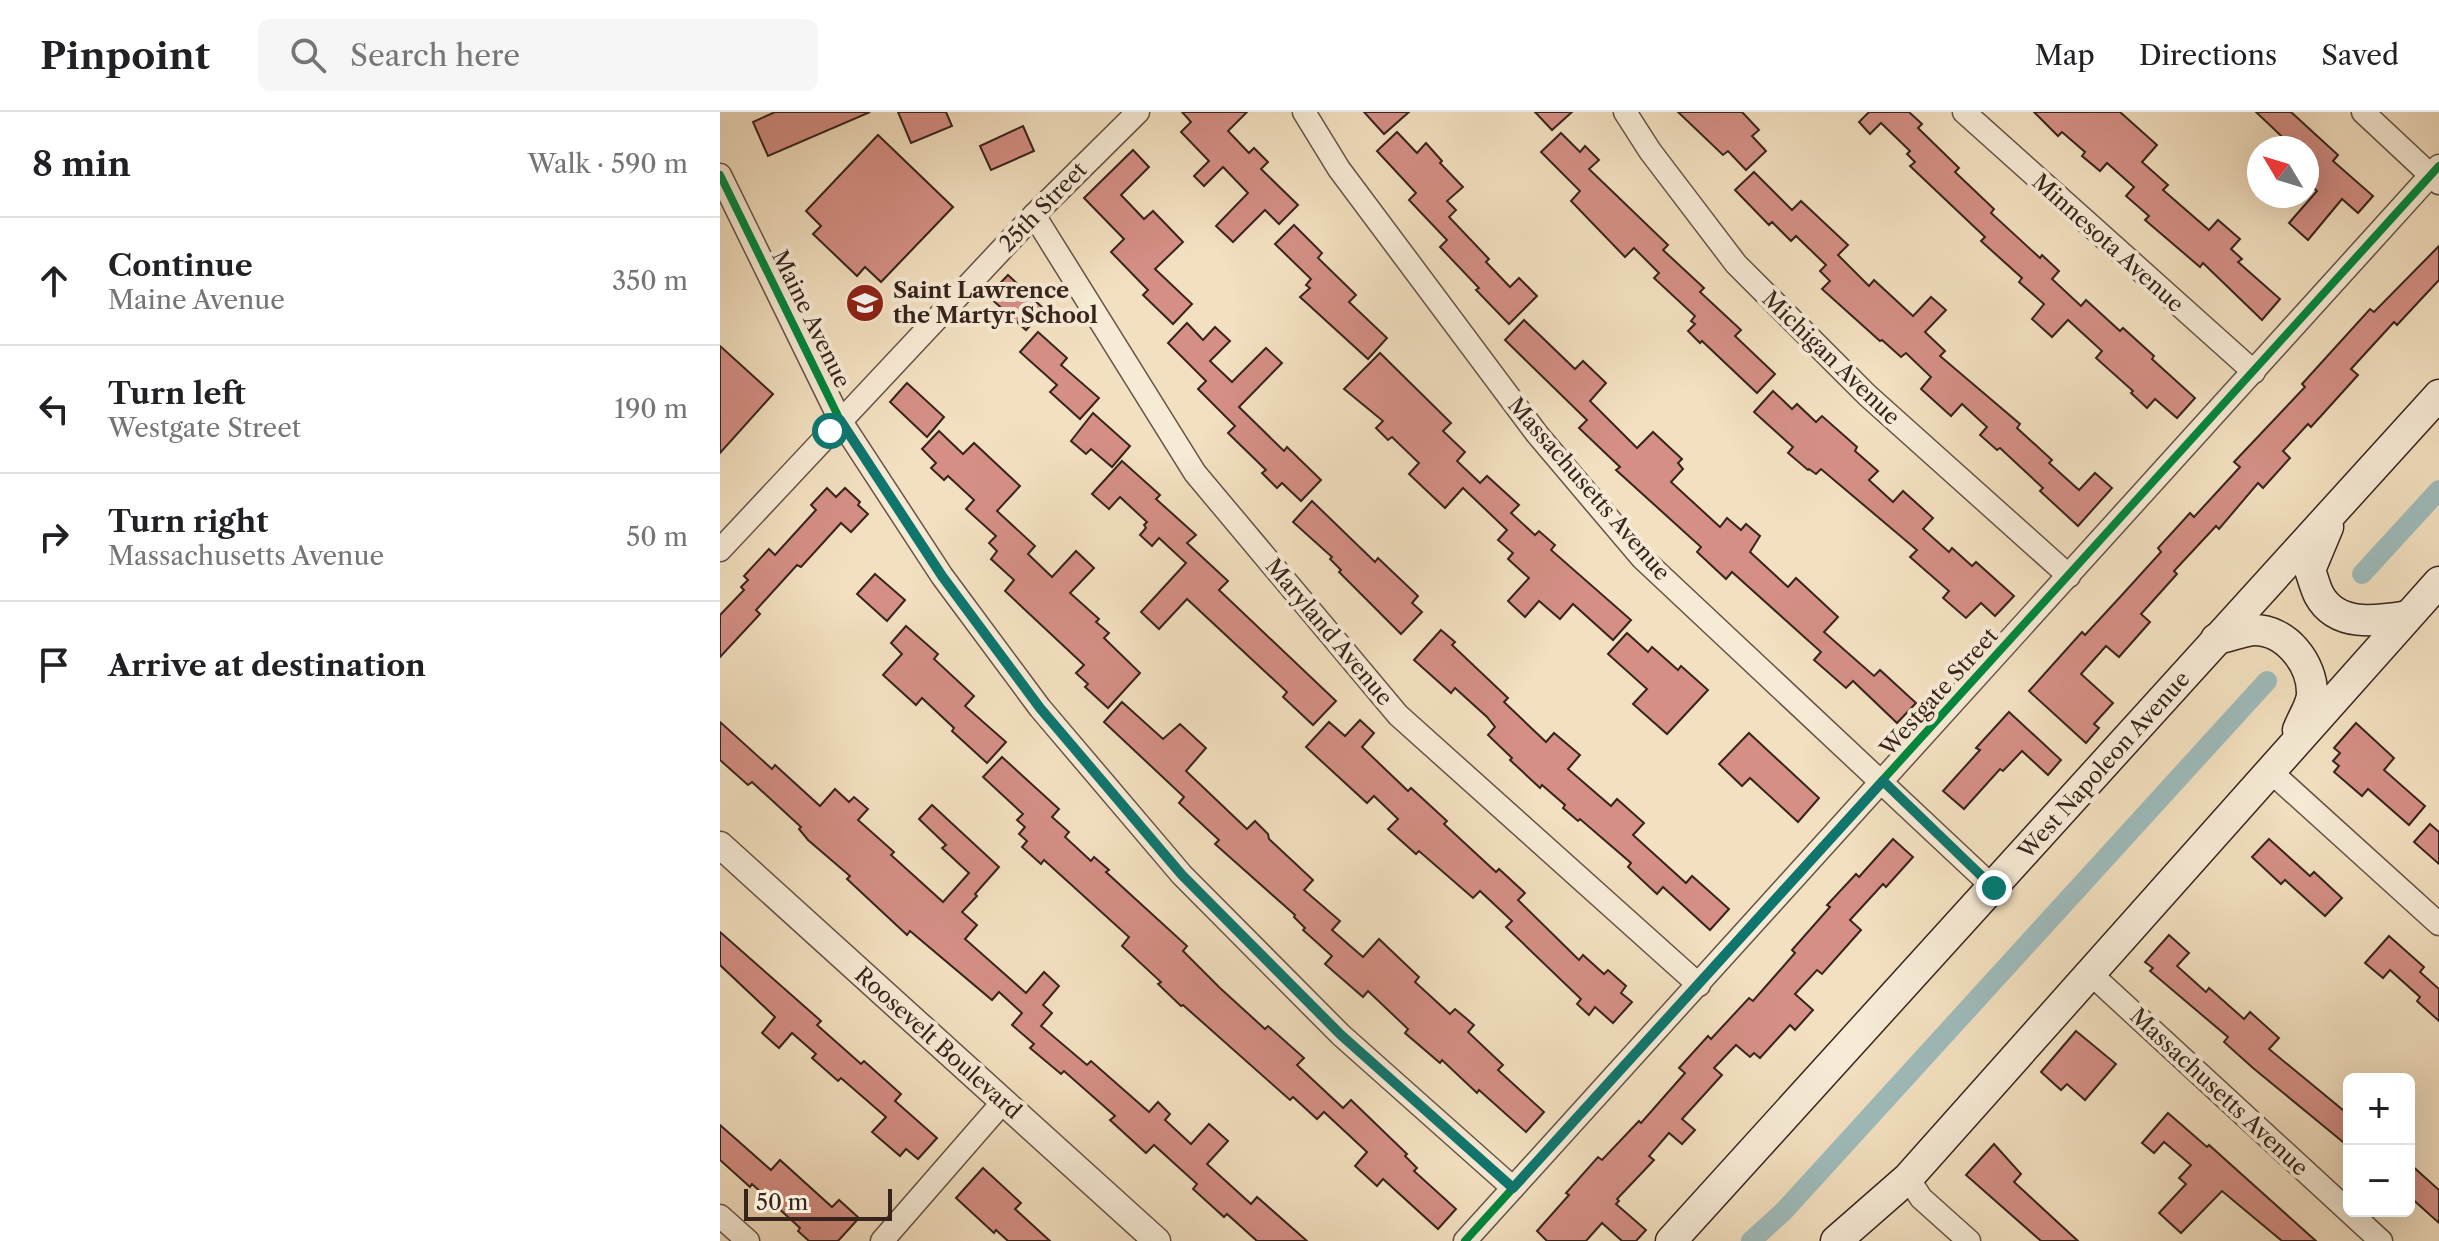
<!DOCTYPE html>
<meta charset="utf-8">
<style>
:root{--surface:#fff;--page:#f6f6f6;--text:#202124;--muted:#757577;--line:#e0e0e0}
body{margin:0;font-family:"Libre Caslon Text",serif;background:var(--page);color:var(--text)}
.controls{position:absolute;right:24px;bottom:24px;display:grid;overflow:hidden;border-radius:12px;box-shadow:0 8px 32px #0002}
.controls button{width:72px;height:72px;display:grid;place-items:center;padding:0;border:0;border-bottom:2px solid var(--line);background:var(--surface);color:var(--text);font:40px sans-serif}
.compass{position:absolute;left:1527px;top:24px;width:72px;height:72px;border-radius:50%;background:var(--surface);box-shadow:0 8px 32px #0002;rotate:308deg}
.scale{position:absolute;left:24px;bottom:20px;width:148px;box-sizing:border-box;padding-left:8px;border:4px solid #37241d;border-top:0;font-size:22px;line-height:28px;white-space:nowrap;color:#37241d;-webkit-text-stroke:6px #f7ebd6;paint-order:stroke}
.stop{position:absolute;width:24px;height:24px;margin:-18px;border:6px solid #0f766e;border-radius:50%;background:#fff}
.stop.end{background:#0f766e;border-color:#fff;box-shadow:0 2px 8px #0008}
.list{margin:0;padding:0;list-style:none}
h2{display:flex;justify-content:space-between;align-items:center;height:104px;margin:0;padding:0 32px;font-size:34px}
h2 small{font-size:26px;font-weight:400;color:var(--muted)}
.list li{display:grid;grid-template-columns:52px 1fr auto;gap:24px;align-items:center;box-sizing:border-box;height:128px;padding:0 32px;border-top:2px solid var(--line)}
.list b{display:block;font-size:30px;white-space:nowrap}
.list p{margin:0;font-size:26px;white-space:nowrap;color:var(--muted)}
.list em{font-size:26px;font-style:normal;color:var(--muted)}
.icon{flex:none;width:44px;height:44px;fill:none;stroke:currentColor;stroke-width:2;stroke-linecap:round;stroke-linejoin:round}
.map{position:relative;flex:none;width:1719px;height:1129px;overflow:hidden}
header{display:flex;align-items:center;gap:48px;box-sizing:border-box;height:112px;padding:0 40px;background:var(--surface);border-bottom:2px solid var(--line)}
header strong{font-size:38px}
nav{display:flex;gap:44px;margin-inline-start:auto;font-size:28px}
.search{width:560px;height:72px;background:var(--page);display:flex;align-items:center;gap:20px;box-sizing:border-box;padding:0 28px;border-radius:12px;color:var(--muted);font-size:30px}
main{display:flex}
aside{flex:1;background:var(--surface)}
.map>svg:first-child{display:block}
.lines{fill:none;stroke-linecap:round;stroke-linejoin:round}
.canal{stroke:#9ebbbb;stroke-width:20}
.building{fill:#d58f85;stroke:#37241d;stroke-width:2}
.minor-casing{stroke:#665346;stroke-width:25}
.tertiary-casing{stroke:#665346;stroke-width:29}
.secondary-casing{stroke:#37241d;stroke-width:33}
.minor{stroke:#f7ebd6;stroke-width:22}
.tertiary{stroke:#f7ebd6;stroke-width:26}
.secondary{stroke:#f7ebd6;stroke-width:30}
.cycleway-casing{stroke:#f7ebd6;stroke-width:13}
.cycleway{stroke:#00873e;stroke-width:8}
.route{stroke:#0f766e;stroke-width:10}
.labels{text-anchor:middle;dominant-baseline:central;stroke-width:8;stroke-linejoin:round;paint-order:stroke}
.street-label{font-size:22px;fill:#37241d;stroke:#f7ebd6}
.poi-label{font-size:22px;font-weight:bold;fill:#37241d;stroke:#f7ebd6;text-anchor:start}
</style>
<header>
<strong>Pinpoint</strong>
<div class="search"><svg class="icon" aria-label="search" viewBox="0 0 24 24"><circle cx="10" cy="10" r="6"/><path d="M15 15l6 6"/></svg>Search here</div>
<nav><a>Map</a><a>Directions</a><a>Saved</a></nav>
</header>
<main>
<aside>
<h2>8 min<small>Walk · 590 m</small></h2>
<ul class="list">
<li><svg class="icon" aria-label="ahead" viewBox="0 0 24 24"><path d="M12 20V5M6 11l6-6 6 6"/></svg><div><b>Continue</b><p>Maine Avenue</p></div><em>350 m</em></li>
<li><svg class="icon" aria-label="left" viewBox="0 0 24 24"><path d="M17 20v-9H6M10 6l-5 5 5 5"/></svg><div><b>Turn left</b><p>Westgate Street</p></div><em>190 m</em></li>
<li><svg class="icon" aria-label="right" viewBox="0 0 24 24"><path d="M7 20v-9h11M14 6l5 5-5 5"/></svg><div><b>Turn right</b><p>Massachusetts Avenue</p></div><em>50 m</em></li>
<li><svg class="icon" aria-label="arrive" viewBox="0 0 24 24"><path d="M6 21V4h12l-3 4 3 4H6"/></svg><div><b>Arrive at destination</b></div></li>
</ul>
</aside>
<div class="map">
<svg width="1719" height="1129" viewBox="0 0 1719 1129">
<rect width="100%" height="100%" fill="#f3e0c0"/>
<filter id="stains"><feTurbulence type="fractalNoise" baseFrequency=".0025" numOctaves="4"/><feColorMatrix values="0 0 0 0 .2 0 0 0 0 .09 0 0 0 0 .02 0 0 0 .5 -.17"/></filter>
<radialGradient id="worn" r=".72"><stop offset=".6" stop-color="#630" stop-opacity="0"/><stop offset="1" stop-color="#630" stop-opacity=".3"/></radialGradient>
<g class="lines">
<g class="canal">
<path d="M1642,462L1719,378"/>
<path d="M1031,1129L1063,1100L1547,569"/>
</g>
</g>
<g class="building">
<path d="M55,0H150L48,44L33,10Z"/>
<path d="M178,0H226L232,14L191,31Z"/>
<path d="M462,0H527L508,19L529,41L534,36L548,50L541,57L578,93L559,112L545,98L513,130L496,114L528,81L503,55L484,74L474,64L489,49L461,20L471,10Z"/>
<path d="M644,0H689L664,22Z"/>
<path d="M815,0H852L832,18Z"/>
<path d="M958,0H1022L1039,18L1032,24L1046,39L1026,58L1008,39L1003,43Z"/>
<path d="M1149,0H1189L1202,12L1198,16L1239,56L1235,60L1274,97L1271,101L1320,146L1322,143L1339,159L1332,167L1361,194L1366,188L1400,219L1403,216L1434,244L1432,247L1475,286L1457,306L1435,287L1427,296L1411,281L1413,279L1376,246L1382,239L1348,208L1332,225L1312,207L1324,192L1299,170L1302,166L1261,129L1265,125L1190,54L1195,50L1187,42L1190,39L1161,11L1150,22L1139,10Z"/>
<path d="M1314,0H1400L1437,33L1422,50L1448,73L1443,78L1489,118L1498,108L1520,127L1511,137L1522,147L1518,150L1560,187L1542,208L1483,151L1480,155L1425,108L1429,104L1406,84L1414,75L1387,51L1380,59L1362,44L1365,40L1342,20L1338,24Z"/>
<path d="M1536,0H1571L1618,43L1613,49L1653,84L1638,101L1622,87L1588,128L1569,111L1597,79L1587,69V36H1574Z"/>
<path d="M303,14L314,39L271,58L260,34Z"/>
<path d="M677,20L697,41L706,31L722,49L720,51L743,75L727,89L736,98L729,105L769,147L766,150L790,175L799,166L817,184L789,212L756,178L759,176L720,135L727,128L689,88L696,81L657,39Z"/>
<path d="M841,21L860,40L865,34L879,48L869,57L948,133L943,138L984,176L980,180L1021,218L1015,224L1055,262L1037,281L982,229L980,231L968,219L975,212L971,209L975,204L934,166L939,161L914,136L905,145L851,89L860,79L821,40Z"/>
<path d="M158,23L233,95L161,170L145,155L137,164L93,122L101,114L86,99Z"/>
<path d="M413,38L429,55L401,83L424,107L433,99L463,130L435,157L472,192L453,212L423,183L428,178L391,140L404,127L364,86Z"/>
<path d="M1034,60L1072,98L1081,89L1128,133L1118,143L1149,174L1154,168L1193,204L1211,185L1226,198L1205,220L1225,239L1220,244L1300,312L1297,316L1332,348L1329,351L1359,378L1375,361L1392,376L1358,414L1320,379L1323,376L1280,336L1277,338L1260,323L1267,315L1242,292L1231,304L1201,277L1211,265L1186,241L1181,245L1162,228L1160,229L1102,177L1110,169L1100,159L1106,153L1076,124L1071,129L1052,110L1049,113L1015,78Z"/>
<path d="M574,113L602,141L598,146L636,183L629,190L667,226L648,247L580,185L590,176L586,173L591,167L555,132Z"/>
<path d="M1719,134V168L1677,213L1674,210L1631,257L1638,263L1591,315L1588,312L1563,339L1570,346L1543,376L1538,371L1499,417L1496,414L1454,459L1457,462L1421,502L1430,510L1399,545L1386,534L1361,562L1393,591L1374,612L1379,616L1366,631L1309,579L1362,520L1365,523L1401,484L1441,440L1438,436L1470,401L1474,405L1520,355L1514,350L1585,275L1582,272L1650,197L1654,200Z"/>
<path d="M288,163L325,198L306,218L268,184Z"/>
<path d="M804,208L855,257L863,249L886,271L870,289L917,336L933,320L962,347L958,351L963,357L951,370L1000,415L1007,406L1021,418L1026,412L1040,424L1030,440L1068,475L1076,466L1118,505L1104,520L1154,564L1160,558L1196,591L1177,611L1133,569L1126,576L1094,548L1101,540L1012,460L1006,467L977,440L981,435L896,358L900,355L859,316L867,308L785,228Z"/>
<path d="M467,211L483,228L495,215L510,229L490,249L512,270L546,236L562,251L519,295L564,339L567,335L601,368L581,389L562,371L557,376L542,361L546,358L508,321L515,314L478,277L486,269L448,231Z"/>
<path d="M318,220L347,246L341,253L379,286L360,307L330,280L337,273L300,240Z"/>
<path d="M0,234L53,282L0,341Z"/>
<path d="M660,241L731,311L723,319L745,340L737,349L760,371L767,364L799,393L791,401L815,423L819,419L835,433L831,438L911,508L893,528L853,492L840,507L819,489L805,505L788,489L809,466L788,447L793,441L778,428L787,418L743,376L725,396L689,362L699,351L672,325L668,328L656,316L663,309L624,277Z"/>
<path d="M187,271L224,305L207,325L170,290Z"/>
<path d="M1053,279L1072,297L1077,292L1096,310L1102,304L1137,335L1135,339L1158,359L1149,368L1173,390L1183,379L1213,406L1203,417L1229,440L1232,436L1252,454L1256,450L1294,484L1275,504L1261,491L1246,506L1223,486L1229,479L1190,445L1197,438L1101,357L1096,362L1089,357L1088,358L1068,341L1073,335L1034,300Z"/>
<path d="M373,301L410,334L392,355L371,337L366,342L351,329Z"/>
<path d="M219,319L243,342L254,331L300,374L277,399L315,434L308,442L332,465L356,439L374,456L350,481L379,507L376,510L389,521L384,526L420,561L388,596L365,575L368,572L356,561L364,553L285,479L294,468L271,447L277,439L269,431L276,424L246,397L254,388L228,364L224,368L211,356L216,351L202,337Z"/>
<path d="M402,349L440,383L436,387L476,423L467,431L508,469L499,478L616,589L593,613L563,585L567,580L467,487L439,517L421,500L466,451L439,426L432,434L420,423L426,416L424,413L427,410L400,385L389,397L372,382Z"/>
<path d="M107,376L116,385L125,376L140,390L138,393L148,402L131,420L121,411L81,455L77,453L36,498L40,502L0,545V503L24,478L21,475L28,468L24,464L49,437L55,443L96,398L91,393Z"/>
<path d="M592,389L655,450L658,446L698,484L692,491L702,500L681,522L619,460L621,458L610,447L612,445L573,410Z"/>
<path d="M155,462L185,488L167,509L137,482Z"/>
<path d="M186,514L218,542L214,547L254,584L245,594L286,630L267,651L232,619L234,616L202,586L196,593L163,563L182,542L171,531Z"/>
<path d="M721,518L735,530L732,533L788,586L784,590L826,630L834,621L860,643L848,657L891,694L897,687L924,711L913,723L966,771L972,764L1009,797L990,818L943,775L937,782L908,755L911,751L860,707L858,709L843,696L845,693L822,673L820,676L790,648L792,646L768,623L775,615L767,605L735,576L731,581L694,548Z"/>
<path d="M907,521L928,540L932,535L958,558L961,554L988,578L947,622L913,592L927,577L888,542Z"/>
<path d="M402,590L443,627L460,612L486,636L466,659L527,717L535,709L548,722L549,727L593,768L584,778L620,809L612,818L643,845L659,827L699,865L695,870L730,902L735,897L754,913L748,920L783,953L778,958L824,1000L806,1020L759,978L757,981L722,948L720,951L685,921L688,917L648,879L643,885L605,852L612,844L583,818L585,816L574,805L575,803L495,732L499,728L459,691L464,685L384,610Z"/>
<path d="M1289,600L1341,648L1328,663L1302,639L1283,659L1280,657L1244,697L1223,679L1260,638L1256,636Z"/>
<path d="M640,608L654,621L642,635L688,679L691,676L727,709L724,712L776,760L779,757L805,781L798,788L859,848L863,843L884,862L888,858L906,874L901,881L912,890L893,911L875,895L869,903L857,892L861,887L786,815L792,809L760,779L753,786L699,739L696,742L668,717L678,707L654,684L647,691L586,635L609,610L625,624Z"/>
<path d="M0,610L52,657L55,653L100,694L115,677L129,690L134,685L148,697L138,708L174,740L171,743L223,790L249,761L222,736L226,733L199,707L212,693L279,755L255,782L257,784L242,800L257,813L245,827L306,881L324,860L339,874L323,893L332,901L321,914L367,953L371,949L429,1000L438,990L450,1002L445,1008L471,1032L489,1012L508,1029L487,1052L531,1092L537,1085L587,1129H537L507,1102L504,1105L473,1077L477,1072L434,1033L426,1041L390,1008L395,1004L344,959L341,962L310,936L314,932L292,913L302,901L279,880L272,888L190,819L187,823L127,767L130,764L88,728L79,717L81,715L32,670L28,673L0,648Z"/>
<path d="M1636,611L1674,646L1664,658L1705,694L1689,713L1648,677L1642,684L1614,660L1619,654L1613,649L1620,641L1614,636Z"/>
<path d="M1029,621L1099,686L1078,710L1030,666L1022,674L999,652Z"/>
<path d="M282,645L339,697L332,705L349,720L345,725L371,749L374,745L389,758L386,760L467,834L463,839L500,876L545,917L548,914L584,946L577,953L623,996L631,988L687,1042L685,1044L697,1056L694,1059L736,1097L718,1117L663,1067L657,1074L635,1054L647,1040L604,1000L597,1007L573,985L570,988L463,893L461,894L438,872L441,870L402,834L409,825L324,748L321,752L302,735L307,729L299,722L305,715L297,708L303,702L263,665Z"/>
<path d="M1710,712L1719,720V752L1694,730Z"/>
<path d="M1173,727L1193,745L1166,775L1163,772L1130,808L1141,818L1102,862L1097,858L1075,882L1093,898L1075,918L1070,913L1040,946L1034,941L1030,945L1016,933L994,956L1002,963L962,1007L975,1018L962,1032L949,1021L929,1044L934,1048L897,1087L899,1089L896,1092L926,1118L916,1129H902L882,1111L866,1129H827L817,1119L849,1083L846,1081L878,1045L882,1048L919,1009L921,1011L965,961L959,956L988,924L991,927L1029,886L1033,889L1075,841L1072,838L1110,795L1107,793L1136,762L1139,765Z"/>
<path d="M1549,727L1590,764L1594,760L1622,786L1605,804L1565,768L1561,772L1532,745Z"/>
<path d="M0,820L101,909L97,913L141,952L144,949L181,982L175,989L217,1026L198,1047L186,1037L180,1044L152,1020L166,1005L121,966L118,969L92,946L96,942L72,921L59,936L42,921L55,905L0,853Z"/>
<path d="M1449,823L1469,841L1457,854L1486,880L1489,876L1524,907L1530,900L1559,926L1549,937L1629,1003V1035L1533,956L1504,930L1508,925L1430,859L1433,856L1425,850Z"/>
<path d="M1669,824L1704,855L1700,860L1719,877V909L1697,889L1700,885L1670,858L1663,866L1645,851Z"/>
<path d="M1356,919L1396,952L1365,988L1347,972L1341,978L1321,960Z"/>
<path d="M1448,1001L1487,1035L1489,1033L1596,1129H1562L1502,1079L1461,1121L1439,1101L1466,1072L1459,1066L1471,1053L1444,1030L1434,1041L1422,1031Z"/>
<path d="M0,1013L51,1058L60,1048L112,1095L119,1088L139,1106L118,1129H89L78,1119L80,1116L32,1072L30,1075L0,1048Z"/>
<path d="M1274,1032L1301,1062L1294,1070L1358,1129H1321L1246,1063Z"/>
<path d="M1689,1051L1719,1078V1111L1689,1084Z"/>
<path d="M263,1056L301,1091L295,1097L330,1129H288L276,1118L274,1121L236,1086Z"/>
</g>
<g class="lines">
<g class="minor-casing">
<g id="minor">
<path d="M584,0L619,57L817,322L922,446L1274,776"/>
<path d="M905,0L930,39L1016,152L1147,283L1349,464"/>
<path d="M1244,0L1534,260"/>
<path d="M1643,0L1719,71"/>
<path d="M0,63L120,308L222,464L320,596L462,763L621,923L793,1076"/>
<path d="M314,103L475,361L678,603L979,873"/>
<path d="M0,438L314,103L418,0"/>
<path d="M1550,659L1719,812"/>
<path d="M1372,863L1661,1129"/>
<path d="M1188,1066L1201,1086L1249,1129"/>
<path d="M0,1104L28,1129"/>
<path d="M162,1129L283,990"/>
<path d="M745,1129L1719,54"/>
</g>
</g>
<g class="tertiary-casing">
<path id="tertiary" d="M0,733L437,1129"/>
</g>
<g class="secondary-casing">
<g id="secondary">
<path d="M1608,415L1590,458C1593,466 1595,475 1599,483C1617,516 1657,509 1688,504"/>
<path d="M1496,527C1508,525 1522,519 1533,518C1566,517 1593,552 1592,583C1591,594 1582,607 1578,618"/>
<path d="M951,1129L1719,283"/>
<path d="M1116,1129L1188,1066L1719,470"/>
</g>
</g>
<use href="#minor" class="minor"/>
<use href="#tertiary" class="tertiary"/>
<use href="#secondary" class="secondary"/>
<g class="cycleway-casing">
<g id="cycleway">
<path d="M0,63L120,308L222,464L320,596L462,763L621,923L793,1076"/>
<path d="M745,1129L1719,54"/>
</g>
</g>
<use href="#cycleway" class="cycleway"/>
</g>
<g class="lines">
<path class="route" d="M110,319L120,308L222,464L320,596L462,763L621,923L793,1076L1163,669L1274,776"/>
</g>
<defs>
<g id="school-disc" transform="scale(2)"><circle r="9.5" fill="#8f2418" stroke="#f7ebd6"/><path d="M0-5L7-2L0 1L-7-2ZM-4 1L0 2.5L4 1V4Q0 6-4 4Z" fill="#fff"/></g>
</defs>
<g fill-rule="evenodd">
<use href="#school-disc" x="145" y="191"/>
</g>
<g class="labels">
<g class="street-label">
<text transform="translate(323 95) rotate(-46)">25th Street</text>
<text transform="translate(1388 131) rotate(42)">Minnesota Avenue</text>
<text transform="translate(91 207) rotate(64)">Maine Avenue</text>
<text transform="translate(1111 246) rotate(44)">Michigan Avenue</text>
<text transform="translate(869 377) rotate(49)">Massachusetts Avenue</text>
<text transform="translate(609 520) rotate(50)">Maryland Avenue</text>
<text transform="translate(1219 580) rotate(-48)">Westgate Street</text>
<text transform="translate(1384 653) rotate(-48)">West Napoleon Avenue</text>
<text transform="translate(218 931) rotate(42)">Roosevelt Boulevard</text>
<text transform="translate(1499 980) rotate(43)">Massachusetts Avenue</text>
</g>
<g class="poi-label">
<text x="173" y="178">Saint Lawrence<tspan x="173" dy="25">the Martyr School</tspan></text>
</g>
</g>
<rect width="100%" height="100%" filter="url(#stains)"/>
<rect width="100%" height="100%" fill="url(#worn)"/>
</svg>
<div class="controls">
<button>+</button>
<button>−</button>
</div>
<svg class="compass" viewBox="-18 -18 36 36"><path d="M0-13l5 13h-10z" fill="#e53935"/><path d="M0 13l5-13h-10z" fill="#757577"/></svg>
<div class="scale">50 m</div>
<div class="stop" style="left:110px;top:319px"></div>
<div class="stop end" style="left:1274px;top:776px"></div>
</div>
</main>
